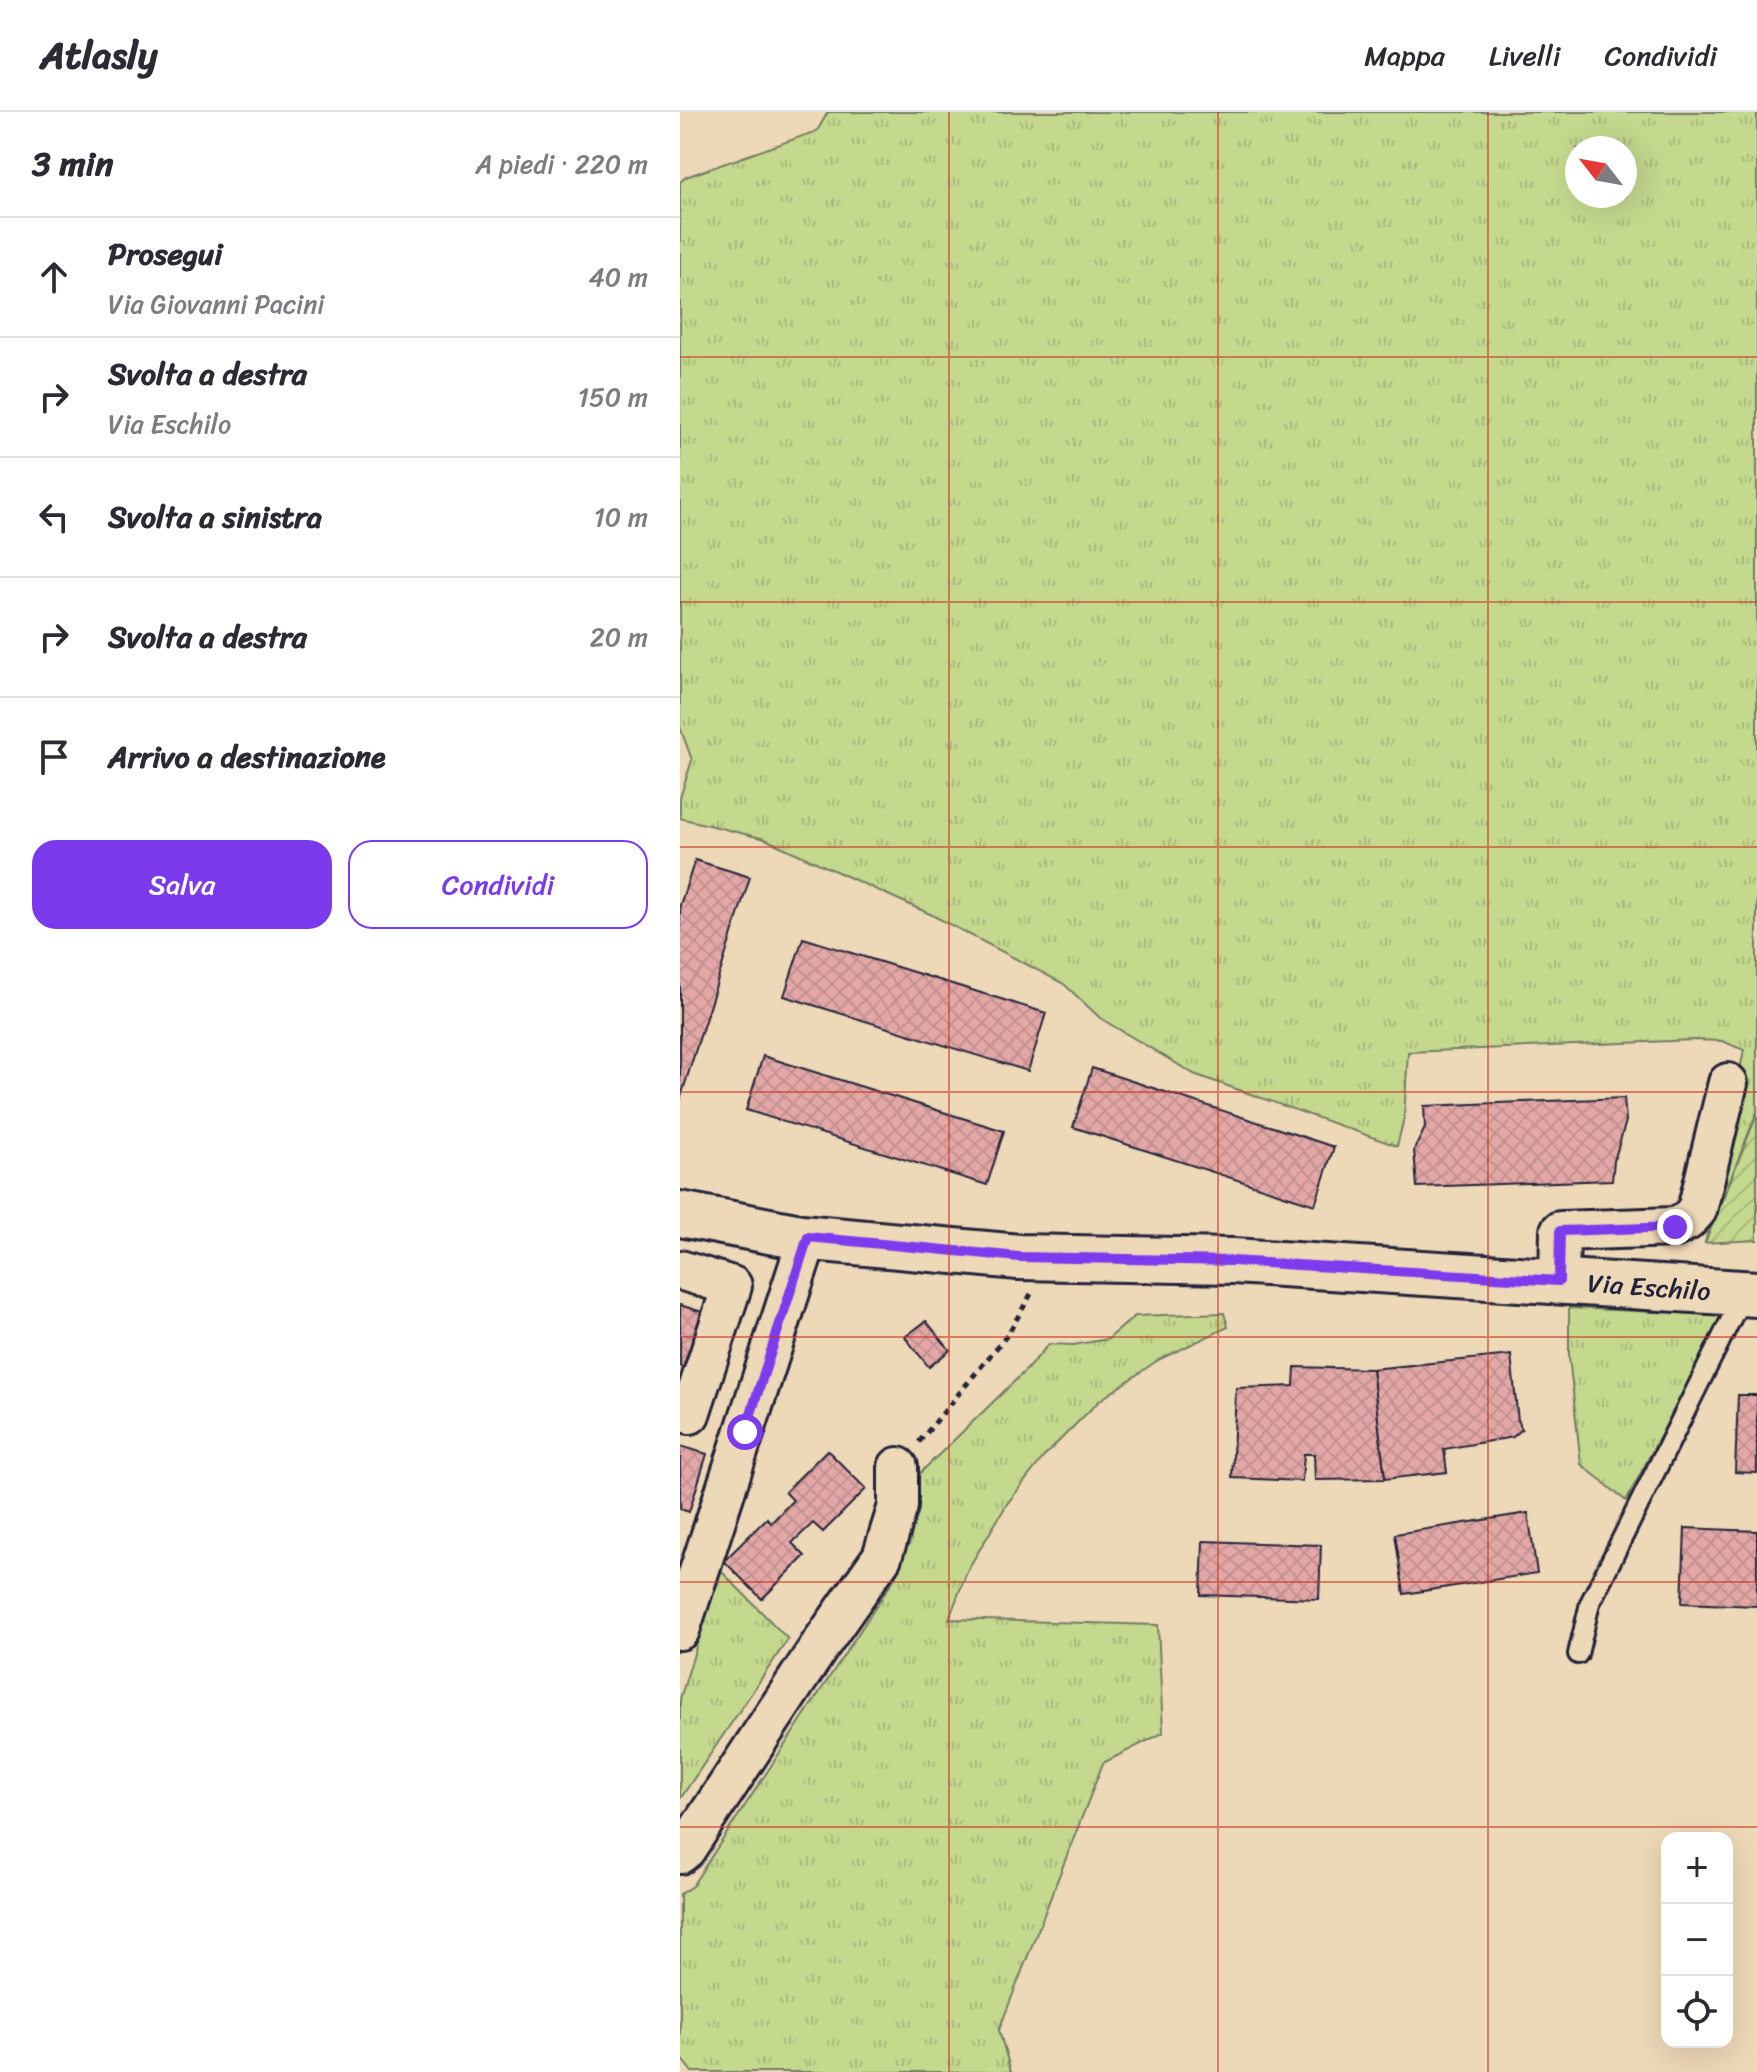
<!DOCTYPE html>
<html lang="it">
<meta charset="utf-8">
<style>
:root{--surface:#fff;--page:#f7f7f7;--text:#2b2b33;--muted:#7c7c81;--line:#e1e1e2;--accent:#7c3aed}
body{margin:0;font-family:Sriracha,sans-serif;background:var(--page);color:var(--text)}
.controls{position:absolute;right:24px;bottom:24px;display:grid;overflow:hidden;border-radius:16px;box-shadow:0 8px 32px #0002}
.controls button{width:72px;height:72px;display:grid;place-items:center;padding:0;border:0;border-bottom:2px solid var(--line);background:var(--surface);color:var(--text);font:40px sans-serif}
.compass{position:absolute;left:885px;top:24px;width:72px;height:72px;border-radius:50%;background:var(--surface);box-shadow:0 8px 32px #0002;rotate:301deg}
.stop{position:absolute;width:24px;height:24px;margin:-18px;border:6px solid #7c3aed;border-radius:50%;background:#fff}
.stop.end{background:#7c3aed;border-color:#fff;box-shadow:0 2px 8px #0008}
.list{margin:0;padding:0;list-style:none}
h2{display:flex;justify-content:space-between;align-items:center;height:104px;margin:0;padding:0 32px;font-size:34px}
h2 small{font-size:26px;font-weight:400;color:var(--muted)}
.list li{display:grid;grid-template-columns:52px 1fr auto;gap:24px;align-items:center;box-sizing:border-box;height:120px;padding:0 32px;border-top:2px solid var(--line)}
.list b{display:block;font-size:30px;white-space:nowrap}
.list p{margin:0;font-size:26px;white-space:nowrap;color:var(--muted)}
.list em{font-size:26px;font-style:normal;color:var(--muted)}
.actions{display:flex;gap:16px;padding:24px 32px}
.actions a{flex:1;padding:18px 0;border:2px solid var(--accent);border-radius:24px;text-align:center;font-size:28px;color:var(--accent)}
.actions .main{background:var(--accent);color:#fff}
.icon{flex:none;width:44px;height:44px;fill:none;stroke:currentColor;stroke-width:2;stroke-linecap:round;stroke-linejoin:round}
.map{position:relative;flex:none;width:1077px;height:1960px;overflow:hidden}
header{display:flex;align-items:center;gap:48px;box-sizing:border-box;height:112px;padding:0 40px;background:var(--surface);border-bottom:2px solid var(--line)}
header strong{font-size:38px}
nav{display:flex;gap:44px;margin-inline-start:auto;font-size:28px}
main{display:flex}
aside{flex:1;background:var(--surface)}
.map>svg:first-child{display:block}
.grass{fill:url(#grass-tufts);stroke:#737d64;stroke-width:2;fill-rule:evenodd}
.garden{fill:url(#garden-furrows);stroke:#737d64;stroke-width:2}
.building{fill:url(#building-cross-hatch);stroke:#22223b;stroke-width:2}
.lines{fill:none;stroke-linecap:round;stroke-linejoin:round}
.lane-casing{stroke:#22223b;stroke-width:24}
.street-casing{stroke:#22223b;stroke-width:44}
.secondary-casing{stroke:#22223b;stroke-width:50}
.path{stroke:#22223b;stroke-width:5;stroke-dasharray:6 6;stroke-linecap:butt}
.lane{stroke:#edd8b7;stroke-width:18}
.street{stroke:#edd8b7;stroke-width:38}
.secondary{stroke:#edd8b7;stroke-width:44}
.route{stroke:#7c3aed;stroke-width:10}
.grid{fill:none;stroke:#c8321e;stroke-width:2;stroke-opacity:0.55}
.labels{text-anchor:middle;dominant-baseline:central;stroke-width:6;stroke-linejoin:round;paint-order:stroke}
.street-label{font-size:26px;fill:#22223b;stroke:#edd8b7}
</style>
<header>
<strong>Atlasly</strong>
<nav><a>Mappa</a><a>Livelli</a><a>Condividi</a></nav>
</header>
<main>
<aside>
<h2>3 min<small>A piedi · 220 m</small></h2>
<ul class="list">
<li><svg class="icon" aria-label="ahead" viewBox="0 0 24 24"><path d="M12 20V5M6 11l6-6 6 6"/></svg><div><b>Prosegui</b><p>Via Giovanni Pacini</p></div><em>40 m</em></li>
<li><svg class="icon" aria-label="right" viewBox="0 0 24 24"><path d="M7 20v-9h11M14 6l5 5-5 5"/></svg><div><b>Svolta a destra</b><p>Via Eschilo</p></div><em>150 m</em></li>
<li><svg class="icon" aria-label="left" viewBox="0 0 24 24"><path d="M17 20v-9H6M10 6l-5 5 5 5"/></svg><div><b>Svolta a sinistra</b></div><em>10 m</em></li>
<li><svg class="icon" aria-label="right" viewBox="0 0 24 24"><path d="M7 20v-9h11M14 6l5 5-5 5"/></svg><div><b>Svolta a destra</b></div><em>20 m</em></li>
<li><svg class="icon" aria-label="arrive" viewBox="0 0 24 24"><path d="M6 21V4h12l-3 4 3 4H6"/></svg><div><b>Arrivo a destinazione</b></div></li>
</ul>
<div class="actions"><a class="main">Salva</a><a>Condividi</a></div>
</aside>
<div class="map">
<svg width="1077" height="1960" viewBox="0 0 1077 1960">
<defs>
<pattern id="grass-tufts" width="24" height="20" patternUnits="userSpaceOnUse" patternTransform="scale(2)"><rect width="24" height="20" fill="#c4d88e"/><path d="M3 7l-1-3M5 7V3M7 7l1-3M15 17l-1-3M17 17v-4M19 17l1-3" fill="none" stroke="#a8b97b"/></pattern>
<pattern id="garden-furrows" width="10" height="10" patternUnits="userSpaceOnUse" patternTransform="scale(2)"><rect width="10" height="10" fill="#c4d88e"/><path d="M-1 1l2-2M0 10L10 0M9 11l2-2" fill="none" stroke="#a8b97b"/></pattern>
<pattern id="building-cross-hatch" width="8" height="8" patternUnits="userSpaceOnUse" patternTransform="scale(2)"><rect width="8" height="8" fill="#e3a8a6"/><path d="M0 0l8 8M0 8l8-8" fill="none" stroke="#c29090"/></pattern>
</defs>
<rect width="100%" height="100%" fill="#edd8b7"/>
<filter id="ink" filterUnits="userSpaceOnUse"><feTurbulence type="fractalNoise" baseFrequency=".0125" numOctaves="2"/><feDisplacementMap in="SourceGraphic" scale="16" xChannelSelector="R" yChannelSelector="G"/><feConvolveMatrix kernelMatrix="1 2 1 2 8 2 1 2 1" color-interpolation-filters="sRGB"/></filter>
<g filter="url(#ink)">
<g class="grass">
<path d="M148,0H1077V1000L1025,1131L1064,938L1042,929L1015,928L728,940L724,1006L717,1034L514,962L420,906L384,872L250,802L85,727L0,706V686L12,648L0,615V70L6,65L137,19ZM897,36H945V84H897Z"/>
<path d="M889,1196L1044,1203L946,1389L901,1352L889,1245Z"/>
<path d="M544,1201L548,1215L478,1248L419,1289L366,1342L327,1392L288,1457L269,1507L478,1513L483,1621L423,1651L319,1918L331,1960H12L0,1945V1782L12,1774L214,1467L231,1426L238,1363L347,1257L369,1232L393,1233L428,1227L455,1204Z"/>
<path d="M40,1458L108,1527L0,1687V1587Z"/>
</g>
<path class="garden" d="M1077,1000V1128L1025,1131L1076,1005Z"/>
<g class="building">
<path d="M15,748L70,765L0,988V793Z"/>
<path d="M123,826L366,901L348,959L104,884Z"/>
<path d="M83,944L324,1019L307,1073L66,998Z"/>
<path d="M412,956L654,1035L635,1093L393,1015Z"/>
<path d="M944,986L946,1009L934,1049L932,1068L737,1075L734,1038L745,1016L744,994Z"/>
<path d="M0,1193L25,1201L7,1257L0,1254Z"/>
<path d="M246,1209L270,1238L249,1255L225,1225Z"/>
<path d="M831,1243L838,1309L842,1317L833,1325L764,1337L767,1360L705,1367L692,1257Z"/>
<path d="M615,1255L692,1257L705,1367L635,1368L634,1342H624L622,1369L552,1366L556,1276L614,1274Z"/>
<path d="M1058,1283H1077V1361L1055,1360Z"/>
<path d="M0,1334L27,1342L9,1400L0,1397Z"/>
<path d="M147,1338L186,1377L143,1420L133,1411L112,1431L125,1444L82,1487L44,1449L87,1406L91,1411L113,1388L105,1380Z"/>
<path d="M848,1401L857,1461L724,1482L715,1422Z"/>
<path d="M1005,1416L1077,1419V1494L1002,1491Z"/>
<path d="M523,1429L641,1433L639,1487L521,1483Z"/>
</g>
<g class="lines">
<g class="lane-casing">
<path id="lane" d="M898,1542L910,1491L1063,1183"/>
</g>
<g class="street-casing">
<g id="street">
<path d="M0,1158L52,1174L10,1302"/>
<path d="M879,1169L880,1119L995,1115L1007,1109L1017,1098L1048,971"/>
<path d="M0,1518L128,1125"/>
<path d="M0,1742L6,1737L141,1532L202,1445L218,1394V1355"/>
</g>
</g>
<g class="secondary-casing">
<path id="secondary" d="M0,1102L121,1125L339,1145L553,1149L1077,1182"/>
</g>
<path class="path" d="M239,1330L328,1222L351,1182"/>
<use href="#lane" class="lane"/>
<use href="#street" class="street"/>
<use href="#secondary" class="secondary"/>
</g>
</g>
<g class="lines" filter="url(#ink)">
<path class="route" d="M65,1320L128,1125L339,1145L553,1149L879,1169L880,1119L995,1115"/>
</g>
<path class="grid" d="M269,0V1960M538,0V1960M808,0V1960M0,245H1077M0,490H1077M0,735H1077M0,980H1077M0,1225H1077M0,1470H1077M0,1715H1077"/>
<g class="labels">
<g class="street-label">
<text transform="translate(969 1175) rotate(4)">Via Eschilo</text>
</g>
</g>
</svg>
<div class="controls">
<button>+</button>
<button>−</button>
<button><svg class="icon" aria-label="locate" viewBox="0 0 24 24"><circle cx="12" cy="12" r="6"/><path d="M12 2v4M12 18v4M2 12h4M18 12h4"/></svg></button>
</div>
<svg class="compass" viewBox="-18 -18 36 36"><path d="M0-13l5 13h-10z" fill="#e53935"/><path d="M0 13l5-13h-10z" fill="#7c7c81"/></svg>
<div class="stop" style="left:65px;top:1320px"></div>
<div class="stop end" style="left:995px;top:1115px"></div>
</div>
</main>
